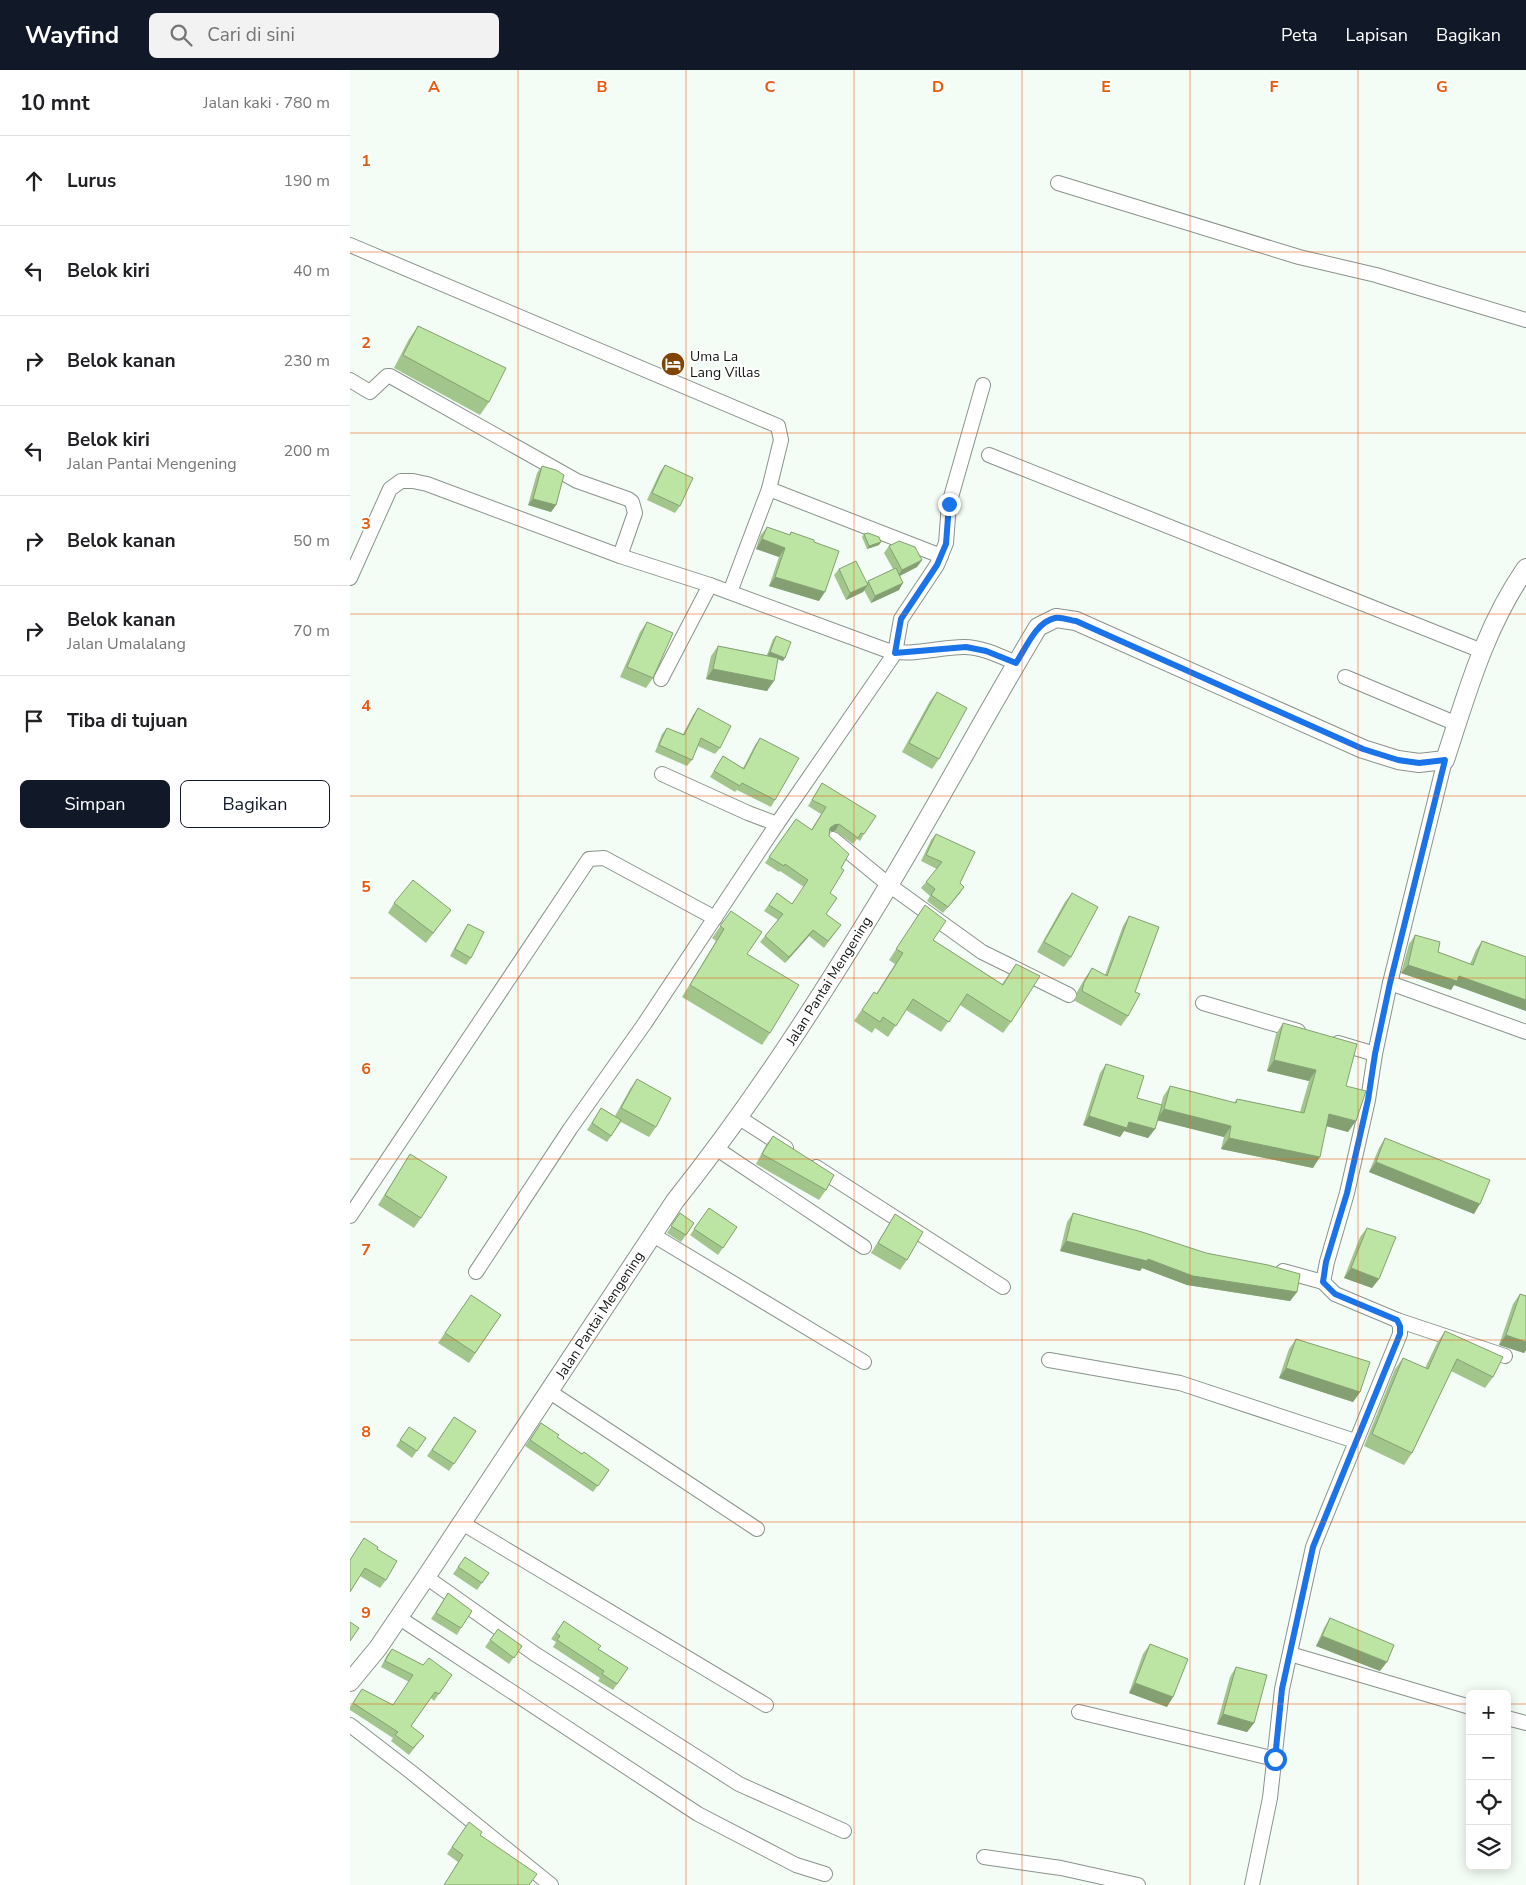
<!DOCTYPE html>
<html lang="id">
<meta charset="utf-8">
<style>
:root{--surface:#fff;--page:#f2f2f2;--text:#202124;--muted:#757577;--line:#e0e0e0;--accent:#111827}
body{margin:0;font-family:"Nunito Sans",sans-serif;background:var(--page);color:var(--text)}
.controls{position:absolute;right:15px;bottom:15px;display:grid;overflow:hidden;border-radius:8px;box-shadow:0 2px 12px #0003}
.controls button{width:45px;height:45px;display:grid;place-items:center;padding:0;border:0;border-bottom:1px solid var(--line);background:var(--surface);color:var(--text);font:25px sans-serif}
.stop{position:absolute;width:15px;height:15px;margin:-11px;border:4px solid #1a73e8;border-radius:50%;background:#fff}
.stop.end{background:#1a73e8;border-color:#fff;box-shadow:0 1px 5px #0008}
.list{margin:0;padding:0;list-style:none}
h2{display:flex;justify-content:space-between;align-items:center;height:65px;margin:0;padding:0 20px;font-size:21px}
h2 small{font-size:16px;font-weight:400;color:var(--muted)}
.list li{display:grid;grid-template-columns:32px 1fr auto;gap:15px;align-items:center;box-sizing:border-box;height:90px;padding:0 20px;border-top:1px solid var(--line)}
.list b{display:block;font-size:19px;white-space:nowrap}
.list p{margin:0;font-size:16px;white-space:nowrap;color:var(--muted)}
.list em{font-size:16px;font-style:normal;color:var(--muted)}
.actions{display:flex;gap:10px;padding:15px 20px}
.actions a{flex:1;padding:11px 0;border:1px solid var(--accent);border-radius:8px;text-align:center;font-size:18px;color:var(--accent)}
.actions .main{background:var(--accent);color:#fff}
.icon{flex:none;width:28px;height:28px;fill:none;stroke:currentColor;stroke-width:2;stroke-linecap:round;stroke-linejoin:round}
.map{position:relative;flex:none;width:1176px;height:1815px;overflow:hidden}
header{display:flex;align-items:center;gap:30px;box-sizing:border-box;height:70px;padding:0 25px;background:var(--accent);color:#fff}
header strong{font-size:24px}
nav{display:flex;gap:28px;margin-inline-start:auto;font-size:18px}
.search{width:350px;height:45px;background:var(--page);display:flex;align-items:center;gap:12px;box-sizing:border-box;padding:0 18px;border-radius:8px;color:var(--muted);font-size:19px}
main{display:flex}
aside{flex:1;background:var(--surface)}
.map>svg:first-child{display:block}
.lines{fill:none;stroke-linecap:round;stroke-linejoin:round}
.minor-casing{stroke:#89938b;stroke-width:16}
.tertiary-casing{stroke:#89938b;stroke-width:20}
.minor{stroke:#fff;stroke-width:14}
.tertiary{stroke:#fff;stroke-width:18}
.wall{fill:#a2c58c}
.shaded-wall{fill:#84a072}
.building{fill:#bce5a3;stroke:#84a072}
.route{stroke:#1a73e8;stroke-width:6}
.grid{fill:none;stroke:#e8590c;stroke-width:1;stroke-opacity:0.55}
.labels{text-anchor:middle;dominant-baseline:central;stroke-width:4;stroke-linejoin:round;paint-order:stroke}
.poi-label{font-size:14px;fill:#111512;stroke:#fff;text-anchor:start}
.street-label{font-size:14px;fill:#111512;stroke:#fff}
.grid-label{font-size:16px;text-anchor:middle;font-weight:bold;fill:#e8590c;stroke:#fff;stroke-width:4;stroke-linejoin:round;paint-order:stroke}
</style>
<header>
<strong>Wayfind</strong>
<div class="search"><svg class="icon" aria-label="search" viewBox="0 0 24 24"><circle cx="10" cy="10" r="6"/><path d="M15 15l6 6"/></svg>Cari di sini</div>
<nav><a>Peta</a><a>Lapisan</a><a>Bagikan</a></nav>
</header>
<main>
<aside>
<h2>10 mnt<small>Jalan kaki · 780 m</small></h2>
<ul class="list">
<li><svg class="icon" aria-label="ahead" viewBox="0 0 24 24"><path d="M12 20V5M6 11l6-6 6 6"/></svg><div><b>Lurus</b></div><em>190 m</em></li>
<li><svg class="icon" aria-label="left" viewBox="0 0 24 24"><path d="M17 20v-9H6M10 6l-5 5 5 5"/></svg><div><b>Belok kiri</b></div><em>40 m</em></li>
<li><svg class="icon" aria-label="right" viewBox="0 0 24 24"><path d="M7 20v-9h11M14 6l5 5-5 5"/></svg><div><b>Belok kanan</b></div><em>230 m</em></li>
<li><svg class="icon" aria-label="left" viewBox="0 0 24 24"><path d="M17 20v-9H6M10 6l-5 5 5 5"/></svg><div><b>Belok kiri</b><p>Jalan Pantai Mengening</p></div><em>200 m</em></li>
<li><svg class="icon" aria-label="right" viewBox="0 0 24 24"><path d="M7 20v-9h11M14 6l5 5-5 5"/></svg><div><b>Belok kanan</b></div><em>50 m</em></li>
<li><svg class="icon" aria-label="right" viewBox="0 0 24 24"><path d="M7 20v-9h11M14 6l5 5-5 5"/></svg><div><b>Belok kanan</b><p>Jalan Umalalang</p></div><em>70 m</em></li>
<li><svg class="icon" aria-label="arrive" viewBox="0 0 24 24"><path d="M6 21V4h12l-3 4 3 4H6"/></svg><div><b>Tiba di tujuan</b></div></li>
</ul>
<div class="actions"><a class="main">Simpan</a><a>Bagikan</a></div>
</aside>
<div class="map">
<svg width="1176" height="1815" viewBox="0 0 1176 1815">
<rect width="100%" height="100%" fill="#f3fdf5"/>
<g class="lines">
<g class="minor-casing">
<g id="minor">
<path d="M708,113L949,187L1026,205L1176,250"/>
<path d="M0,175L428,356L431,370L419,419L380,522"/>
<path d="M0,310L20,322L37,306H40L227,411L278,429L282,432L285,443L270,486"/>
<path d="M639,385L1132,581"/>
<path d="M419,419L591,486"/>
<path d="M0,508L40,419L51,411H63L77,414L270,486L360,515L536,580C561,587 588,577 614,577C632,577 650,586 666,593"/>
<path d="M995,607L1107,654"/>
<path d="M311,609L360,515"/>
<path d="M312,704L398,743L427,754"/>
<path d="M483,769L539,815L632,882L719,925"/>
<path d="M1040,913L1176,962"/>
<path d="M853,933L948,961"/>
<path d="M988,973L1025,984"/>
<path d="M388,1047L436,1078"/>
<path d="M367,1079L514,1177"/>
<path d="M466,1097L653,1217"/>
<path d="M0,1146L239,789L254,788L365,848"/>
<path d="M303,1165L514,1292"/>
<path d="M933,1201L973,1212"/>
<path d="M126,1202L220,1059L295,953L427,754L545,583L551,549L587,495L596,473L599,434L633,315"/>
<path d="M1047,1250L1155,1286"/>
<path d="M699,1290L830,1313L1005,1371"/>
<path d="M200,1322L407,1459"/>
<path d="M112,1453L416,1635"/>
<path d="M76,1507L185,1584L389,1714L494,1761"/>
<path d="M48,1547L348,1744L446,1795L475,1804"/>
<path d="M940,1584L1120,1637"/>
<path d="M729,1642L925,1689"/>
<path d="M1157,1648L1176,1653"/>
<path d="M0,1655L61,1702L201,1815"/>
<path d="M634,1787L711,1798L788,1815"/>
<path d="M902,1815L920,1728L932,1619L963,1477L1050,1264V1256L1047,1250L985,1224L973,1212L977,1192L997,1123L1018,1030L1025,984L1040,913L1095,690"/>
</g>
</g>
<g class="tertiary-casing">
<path id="tertiary" d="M0,1612L28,1578L76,1507L325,1131C404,1032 473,924 539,815C590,730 637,642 688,557L706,548L726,551L1013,679L1048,690L1069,693L1095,690C1117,623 1135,557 1176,498"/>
</g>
<use href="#minor" class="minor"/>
<use href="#tertiary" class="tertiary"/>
</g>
<g class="wall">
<path d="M68,256L139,332L130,345L44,298L59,269Z"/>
<path d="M315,395L330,436L325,443L297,430L310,402Z"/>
<path d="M192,396L206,435L201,442L178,435L187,403Z"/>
<path d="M417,457L439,465L441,462L464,472L469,531L419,516L429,487L406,479L410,466Z"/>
<path d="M514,464L529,475L517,479L512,467Z"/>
<path d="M539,476L572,490L567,497L550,506L549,520L521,533L514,520L513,522L496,530L484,505L489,499L517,513L518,511L543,499L534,483Z"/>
<path d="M297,552L303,608L296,618L270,607L290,562Z"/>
<path d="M426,566L433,591L428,589L417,621L356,609L361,586L368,576L421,586L417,585L423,569Z"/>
<path d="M587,622L589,689L582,699L552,682L580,631Z"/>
<path d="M348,638L370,678L365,684L348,676L342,690L337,696L305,682L312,664L317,658L333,664L343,645Z"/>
<path d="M410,668L425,730L421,737L387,720L385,722L360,707L373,686L393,698L405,675Z"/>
<path d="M472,713L514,764L510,771L507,769L503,774L485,761H480L479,766L491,798L480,823L476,844L491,855L474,878L459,866L435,893L410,872L428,850L414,841L427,823L442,834L454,817L430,801L429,802L415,793L446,749L461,760L471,744L458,736Z"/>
<path d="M586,764L610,813V823L593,843L577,831L580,826L571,818L587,799L571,791L581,770Z"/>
<path d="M722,823L721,887L714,897L687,882L715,832Z"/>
<path d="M44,833L101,840L76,873L38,843Z"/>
<path d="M575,835L583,870L652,914L666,894L661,952L653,963L610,935L591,962L556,940L538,967L525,958L522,963L504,951L524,922L526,924L545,894L539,890Z"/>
<path d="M381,841L397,884L420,963L412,975L332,927L366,871L362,868Z"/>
<path d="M779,846L785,922L778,946L771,956L725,931L727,922L735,908L742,898L755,905L773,856Z"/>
<path d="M118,854L121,888L116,895L100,886L114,860Z"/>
<path d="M1065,865L1088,882L1120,894L1126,880L1132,871L1176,887V941L1104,915L1101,920L1051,903L1059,874Z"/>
<path d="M933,953L996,1016L998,1062L977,1056L963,1098L871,1079L874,1067L807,1050L805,1059L798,1068L774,1061L770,1067L733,1055L750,1003L756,994L787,1028L811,1035L813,1027L820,1016L884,1033L887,1029L950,1042L959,1011L917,1001L926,964Z"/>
<path d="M287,1009L306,1057L299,1067L271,1052L257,1072L237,1060L251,1038L265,1046L280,1019Z"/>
<path d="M423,1066L476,1120L469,1130L406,1094L416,1075Z"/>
<path d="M1035,1068L1124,1144L1019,1102L1029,1078Z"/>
<path d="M60,1084L71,1148L64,1158L28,1135Z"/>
<path d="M359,1138L387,1157L368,1185L340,1165Z"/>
<path d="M330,1143L344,1153L331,1172L317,1163Z"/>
<path d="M723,1143L947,1222L940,1231L837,1215L792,1198L790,1201L710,1181L717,1152Z"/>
<path d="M545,1144L557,1190L550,1200L521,1183L539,1154Z"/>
<path d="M1017,1158L1029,1209L1022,1218L994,1208L1010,1167Z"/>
<path d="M1170,1224L1176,1226V1280L1174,1283L1149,1275L1163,1234Z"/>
<path d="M121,1225L151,1245L119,1293L88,1273Z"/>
<path d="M1095,1261L1143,1307L1135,1318L1101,1301L1062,1383L1054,1395L1014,1376L1045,1299L1053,1288L1075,1298L1087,1273Z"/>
<path d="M946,1269L1010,1322L1003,1332L929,1308L939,1279Z"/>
<path d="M104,1347L126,1361L99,1401L77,1386Z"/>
<path d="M191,1353L207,1367L232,1384L259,1400L243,1422L175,1376Z"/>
<path d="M59,1357L76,1368L62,1388L46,1376Z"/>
<path d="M14,1468L27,1479L36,1510L30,1518L10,1506L0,1522V1490Z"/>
<path d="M115,1487L139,1503L127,1520L103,1504Z"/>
<path d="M98,1523L111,1558L107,1565L81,1549Z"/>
<path d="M980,1548L1030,1601L966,1576L974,1558Z"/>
<path d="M214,1551L248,1579L278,1598L263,1620L248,1611L250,1608L203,1577L206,1572L201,1569Z"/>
<path d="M148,1559L172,1576L159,1594L135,1577Z"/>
<path d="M800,1574L817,1637L779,1623L793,1584Z"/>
<path d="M42,1579L73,1595L102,1605L84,1631L81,1628L61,1656L69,1672L59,1685L41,1671L43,1668L0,1640V1637L12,1619L43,1635L59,1612L31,1597L37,1585Z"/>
<path d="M886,1597L904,1653L897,1662L867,1654L880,1607Z"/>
<path d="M119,1752L130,1765L179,1815H94L108,1792L97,1784Z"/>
</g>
<g class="shaded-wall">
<path d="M183,429L206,435L201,442L178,435Z"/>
<path d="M412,469L435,478L429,487L406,479Z"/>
<path d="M531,472L529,475L517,479L519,476Z"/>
<path d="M572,490L567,497L547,507L552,500Z"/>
<path d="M425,507L475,522L469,531L419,516Z"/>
<path d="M553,513L549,520L521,533L525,526Z"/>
<path d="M518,515L513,522L496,530L500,523Z"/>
<path d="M420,582L435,588L433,591L417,585Z"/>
<path d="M363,599L424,611L417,621L356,609Z"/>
<path d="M489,754L485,761H479L480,758L484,755Z"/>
<path d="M614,817L610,823L593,843L598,837Z"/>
<path d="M463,860L459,866L435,893L439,887Z"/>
<path d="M1058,895L1109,906L1176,930V941L1104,915L1101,920L1051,903Z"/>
<path d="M924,990L966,1000L959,1011L917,1001Z"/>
<path d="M814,1039L881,1056L874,1067L806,1050Z"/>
<path d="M979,1044L1006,1051L998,1062L972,1055Z"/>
<path d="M739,1046L779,1052L805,1059L798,1068L774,1061L770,1067L733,1055Z"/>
<path d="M879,1068L970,1087L963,1098L871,1079Z"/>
<path d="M1026,1092L1130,1134L1124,1144L1019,1102Z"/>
<path d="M716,1171L798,1189L947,1222L940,1231L837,1215L792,1198L790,1201L710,1181Z"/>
<path d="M1001,1198L1029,1209L1022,1218L994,1208Z"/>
<path d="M1156,1265L1176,1272V1280L1174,1283L1149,1275Z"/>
<path d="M936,1298L1010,1322L1003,1332L929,1308Z"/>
<path d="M972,1566L1037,1592L1030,1601L966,1576Z"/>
<path d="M785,1613L823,1627L817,1637L779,1623Z"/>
<path d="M873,1644L904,1653L897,1662L867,1654Z"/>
</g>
<g class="building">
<path d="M68,256L156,298L139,332L53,285Z"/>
<path d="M315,395L343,408L330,436L302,423Z"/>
<path d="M192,396L206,400L214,405L206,435L183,429Z"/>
<path d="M417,457L440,465L441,462L464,470V472L489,481L475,522L425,507L435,478L412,469Z"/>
<path d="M518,463L529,467L531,472L519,476L514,464Z"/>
<path d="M549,471L565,477L572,490L552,500L539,476Z"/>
<path d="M506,491L518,515L500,523L489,499Z"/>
<path d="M546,498L553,513L525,526L518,511Z"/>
<path d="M297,552L323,563L303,608L277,597Z"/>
<path d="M426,566L441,572L435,588L420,582Z"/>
<path d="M368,576L428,588L424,611L363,599Z"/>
<path d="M587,622L617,638L589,689L559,673Z"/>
<path d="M348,638L381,656L370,678L351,668L342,690L309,675L317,658L334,665Z"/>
<path d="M410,668L449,688L425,730L392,713L390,716L364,701L373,686L394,699Z"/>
<path d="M472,713L526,746L514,764L511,763L508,768L489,754L484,755L480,758L479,766L499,784L491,798L494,800L480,823L487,828L476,844L491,855L478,871L463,860L439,887L415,866L433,844L419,835L427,823L442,834L458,810L435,794L434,796L419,787L446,749L462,760L476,737L462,730Z"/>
<path d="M586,764L625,782L610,813L614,817L598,837L581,825L585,819L576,812L592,792L576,785Z"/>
<path d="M63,810L101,840L83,863L44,833Z"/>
<path d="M722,823L748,837L721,887L694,872Z"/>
<path d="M575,835L596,851L583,870L653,915L666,894L690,906L661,952L617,924L599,952L563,929L546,956L533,947L530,952L512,940L524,922L527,924L553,883L546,879Z"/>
<path d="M381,841L412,862L397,884L449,915L420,963L340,915L374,859L370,856Z"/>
<path d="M779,846L809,857L785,922L790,924L778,946L732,921L734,913L742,898L757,906Z"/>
<path d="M118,854L134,862L121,888L105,879Z"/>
<path d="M1065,865L1090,872L1088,882L1123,895L1132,871L1176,887V930L1109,906L1107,911L1058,895Z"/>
<path d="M933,953L1007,974L996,1016L1016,1021L1006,1051L979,1044L970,1087L879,1068L881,1056L814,1039L820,1016L886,1033L887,1029L954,1043L966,1000L924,990Z"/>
<path d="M756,994L794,1006L787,1028L812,1035L805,1059L779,1052L777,1058L739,1046Z"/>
<path d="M287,1009L321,1028L306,1057L271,1038Z"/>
<path d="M251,1038L271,1050L261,1066L242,1053Z"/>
<path d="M423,1066L484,1105L476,1120L412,1084Z"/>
<path d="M1035,1068L1140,1110L1130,1134L1026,1092Z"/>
<path d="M60,1084L97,1107L71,1148L35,1125Z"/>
<path d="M359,1138L387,1157L373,1178L344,1159Z"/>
<path d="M330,1143L344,1153L336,1165L321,1156Z"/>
<path d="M723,1143L792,1162L856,1183L918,1195L950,1204L947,1222L843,1206L798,1189L797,1191L716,1171Z"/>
<path d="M545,1144L573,1162L557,1190L528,1173Z"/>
<path d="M1017,1158L1046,1167L1029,1209L1001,1198Z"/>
<path d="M1170,1224L1176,1226V1272L1156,1265Z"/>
<path d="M121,1225L151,1245L125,1283L95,1263Z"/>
<path d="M1095,1261L1153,1287L1143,1307L1107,1289L1062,1383L1022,1364L1053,1288L1078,1299Z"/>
<path d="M946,1269L1020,1292L1010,1322L936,1298Z"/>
<path d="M104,1347L126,1361L104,1394L82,1380Z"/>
<path d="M191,1353L209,1365L207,1367L232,1384L234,1382L259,1400L248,1416L180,1370Z"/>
<path d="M59,1357L76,1368L67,1381L50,1370Z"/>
<path d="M14,1468L28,1477L27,1479L47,1491L36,1510L15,1498L0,1522V1490Z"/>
<path d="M115,1487L139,1503L132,1513L108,1497Z"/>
<path d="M98,1523L122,1541L111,1558L86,1543Z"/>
<path d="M980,1548L1044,1575L1037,1592L972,1566Z"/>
<path d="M214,1551L251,1576L248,1579L278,1598L267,1614L252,1604L254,1601L207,1570L210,1566L206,1563Z"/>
<path d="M0,1552L9,1558L0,1571Z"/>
<path d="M148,1559L172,1576L164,1588L140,1570Z"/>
<path d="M800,1574L838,1589L823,1627L785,1613Z"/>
<path d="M42,1579L73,1595L79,1588L102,1605L89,1624L85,1622L61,1656L74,1666L63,1678L45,1665L48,1662L3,1633L12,1619L43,1635L63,1605L35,1591Z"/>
<path d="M886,1597L917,1605L904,1653L873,1644Z"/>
<path d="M119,1752L132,1762L130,1765L187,1804L179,1815H94L113,1785L102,1777Z"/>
</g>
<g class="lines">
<path class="route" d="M599,434L596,474L587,495L551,549L545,583L616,577L636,581L666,593C676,578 686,552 705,548C712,547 719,550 726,551L1013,679L1048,690L1069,693L1095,690L1040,913L1025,984L1018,1030L997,1123L976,1192L973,1212L985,1224L1047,1250L1050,1256V1264L963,1477L932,1619L925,1689"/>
</g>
<path class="grid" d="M168,0V1815M336,0V1815M504,0V1815M672,0V1815M840,0V1815M1008,0V1815M0,182H1176M0,363H1176M0,544H1176M0,726H1176M0,908H1176M0,1089H1176M0,1270H1176M0,1452H1176M0,1634H1120M1157,1634H1176"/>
<defs>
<g id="hotel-disc" transform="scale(1.25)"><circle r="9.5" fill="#814400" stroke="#fff"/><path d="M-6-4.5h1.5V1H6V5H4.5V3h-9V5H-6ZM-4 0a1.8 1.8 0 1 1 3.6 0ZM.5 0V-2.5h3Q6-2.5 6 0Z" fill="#fff"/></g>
</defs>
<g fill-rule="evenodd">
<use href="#hotel-disc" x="323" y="294"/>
</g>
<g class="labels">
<g class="poi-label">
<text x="340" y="286">Uma La<tspan x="340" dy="16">Lang Villas</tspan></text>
</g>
<g class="street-label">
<text transform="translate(479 911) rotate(-58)">Jalan Pantai Mengening</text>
<text transform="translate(250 1245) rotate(-57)">Jalan Pantai Mengening</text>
</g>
</g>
<g class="grid-label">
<text x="84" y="22">A</text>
<text x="252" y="22">B</text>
<text x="420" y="22">C</text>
<text x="588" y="22">D</text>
<text x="756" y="22">E</text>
<text x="924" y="22">F</text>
<text x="1092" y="22">G</text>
<text x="16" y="96">1</text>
<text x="16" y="278">2</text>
<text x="16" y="459">3</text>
<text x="16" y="641">4</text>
<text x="16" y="822">5</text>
<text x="16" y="1004">6</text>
<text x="16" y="1185">7</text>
<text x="16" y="1367">8</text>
<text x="16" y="1548">9</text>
</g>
</svg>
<div class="controls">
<button>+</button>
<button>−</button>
<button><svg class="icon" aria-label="locate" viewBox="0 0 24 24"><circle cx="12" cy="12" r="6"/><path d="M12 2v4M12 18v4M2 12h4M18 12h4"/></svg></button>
<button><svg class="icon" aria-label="layers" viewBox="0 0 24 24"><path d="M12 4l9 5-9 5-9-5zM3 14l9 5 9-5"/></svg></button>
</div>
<div class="stop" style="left:925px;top:1689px"></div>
<div class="stop end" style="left:599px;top:434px"></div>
</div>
</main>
